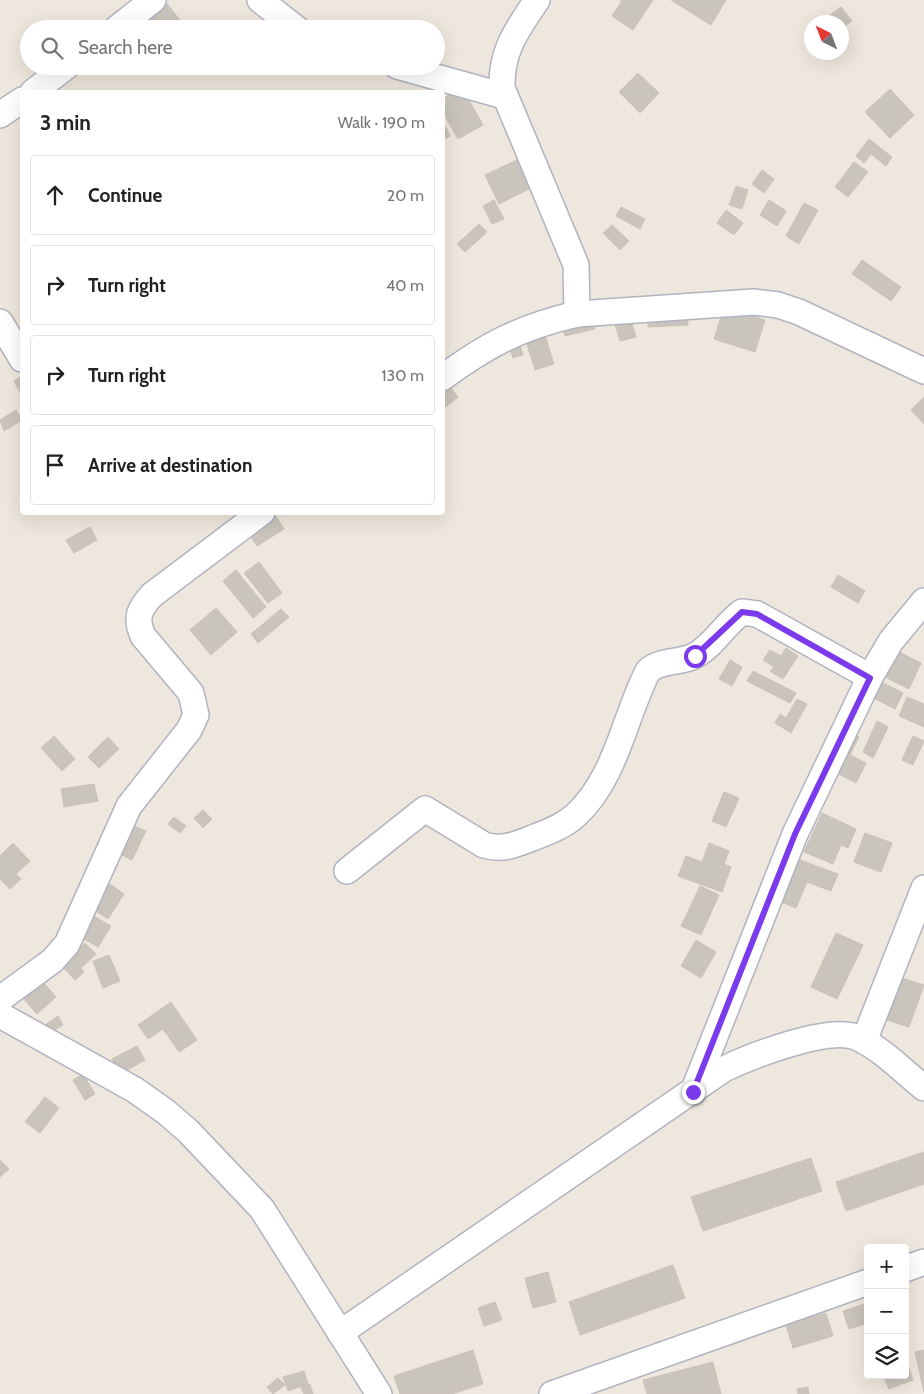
<!DOCTYPE html>
<meta charset="utf-8">
<style>
:root{--surface:#fff;--page:#f2f2f2;--text:#222;--muted:#767676;--line:#e0e0e0}
body{margin:0;font-family:Cabin,sans-serif;background:var(--page);color:var(--text)}
.controls{position:absolute;right:15px;bottom:15px;display:grid;overflow:hidden;border-radius:5px;box-shadow:0 5px 20px #0002}
.controls button{width:45px;height:45px;display:grid;place-items:center;padding:0;border:0;border-bottom:1px solid var(--line);background:var(--surface);color:var(--text);font:25px sans-serif}
.compass{position:absolute;left:804px;top:15px;width:45px;height:45px;border-radius:50%;background:var(--surface);box-shadow:0 5px 20px #0002;rotate:318deg}
.stop{position:absolute;width:15px;height:15px;margin:-11px;border:4px solid #7c3aed;border-radius:50%;background:#fff}
.stop.end{background:#7c3aed;border-color:#fff;box-shadow:0 1px 5px #0008}
.list{margin:0;padding:0;list-style:none}
h2{display:flex;justify-content:space-between;align-items:center;height:65px;margin:0;padding:0 20px;font-size:21px}
h2 small{font-size:16px;font-weight:400;color:var(--muted)}
.list li{display:grid;grid-template-columns:32px 1fr auto;gap:15px;align-items:center;box-sizing:border-box;height:80px;margin:0 10px 10px;padding:0 10px;border:1px solid var(--line);border-radius:5px}
.list b{display:block;font-size:19px;white-space:nowrap}
.list em{font-size:16px;font-style:normal;color:var(--muted)}
.icon{flex:none;width:28px;height:28px;fill:none;stroke:currentColor;stroke-width:2;stroke-linecap:round;stroke-linejoin:round}
.map{position:relative;flex:none;width:924px;height:1394px;overflow:hidden}
.search{position:absolute;background:var(--surface);box-shadow:0 5px 20px #0002;left:20px;top:20px;width:425px;height:55px;display:flex;align-items:center;gap:12px;box-sizing:border-box;padding:0 18px;border-radius:28px;color:var(--muted);font-size:19px}
.panel{position:absolute;background:var(--surface);box-shadow:0 5px 20px #0002;left:20px;top:90px;width:425px;height:425px;border-radius:5px}
.map>svg:first-child{display:block}
.building{fill:#c9c4bc;stroke:#c9c3b6}
.lines{fill:none;stroke-linecap:round;stroke-linejoin:round}
.minor-casing{stroke:#b1b3c0;stroke-width:28}
.minor{stroke:#fff;stroke-width:25}
.route{stroke:#7c3aed;stroke-width:6}
</style>
<div class="map">
<svg width="924" height="1394" viewBox="0 0 924 1394">
<rect width="100%" height="100%" fill="#eee7dd"/>
<g class="building">
<path d="M164,0L187,29H140L134,21Z"/>
<path d="M620,0H653L633,30L612,16L622,1Z"/>
<path d="M671,0H726L711,25Z"/>
<path d="M841,7L852,21L842,28V22H820Z"/>
<path d="M638,73L659,93L640,113L619,92Z"/>
<path d="M462,88L483,125L458,139L442,111V99Z"/>
<path d="M890,89L914,115L890,138L865,112Z"/>
<path d="M446,127L450,136L442,140V129Z"/>
<path d="M869,139L892,157L886,166L871,154L864,163L856,156Z"/>
<path d="M519,159L533,187L499,204L485,175Z"/>
<path d="M854,162L868,172L848,197L835,187Z"/>
<path d="M762,170L774,179L764,193L752,184Z"/>
<path d="M736,186L748,190L742,209L729,205Z"/>
<path d="M494,200L504,219L492,224L483,206Z"/>
<path d="M769,200L786,211L777,226L760,215Z"/>
<path d="M804,203L818,210L799,244L786,236Z"/>
<path d="M621,207L645,219L640,229L616,216Z"/>
<path d="M726,210L743,223L734,235L717,223Z"/>
<path d="M479,224L487,232L465,252L457,244Z"/>
<path d="M612,225L629,241L620,250L603,233Z"/>
<path d="M862,260L901,287L891,301L852,274Z"/>
<path d="M724,307L765,320L755,352L714,339Z"/>
<path d="M687,310L688,325L648,327L647,312Z"/>
<path d="M592,317L595,329L565,336L562,324Z"/>
<path d="M630,317L636,337L620,341L614,321Z"/>
<path d="M544,332L554,364L535,370L525,338Z"/>
<path d="M518,339L523,355L513,358L508,343Z"/>
<path d="M22,376V397L14,381Z"/>
<path d="M445,381L458,397L442,410V383Z"/>
<path d="M924,397V424L911,410Z"/>
<path d="M16,410L22,420L4,431L0,420Z"/>
<path d="M273,512L284,529L257,546L245,528Z"/>
<path d="M90,527L97,540L74,553L66,540Z"/>
<path d="M259,562L282,593L268,603L244,573Z"/>
<path d="M236,570L266,607L253,618L223,581Z"/>
<path d="M838,575L865,591L858,603L831,587Z"/>
<path d="M216,608L237,632L211,655L190,630Z"/>
<path d="M281,609L289,617L258,643L251,634Z"/>
<path d="M786,648L798,656L783,679L770,671L774,667L763,660L770,650L781,656Z"/>
<path d="M891,648L921,663L909,689L879,674Z"/>
<path d="M730,660L742,667L732,686L719,679Z"/>
<path d="M753,671L796,693L790,703L747,681Z"/>
<path d="M876,679L903,693L895,709L868,695Z"/>
<path d="M907,697L924,704V727L899,716Z"/>
<path d="M797,699L807,704L791,733L775,723L780,714L786,718Z"/>
<path d="M877,721L888,727L873,758L863,752Z"/>
<path d="M846,731L859,737L850,755L866,763L856,783L827,768Z"/>
<path d="M54,736L75,759L62,771L41,748Z"/>
<path d="M913,736L924,741L913,765L902,760Z"/>
<path d="M108,737L119,749L99,768L88,757Z"/>
<path d="M94,784L98,801L64,807L61,789Z"/>
<path d="M724,792L739,798L726,827L712,821Z"/>
<path d="M203,810L212,819L203,828L194,818Z"/>
<path d="M822,813L856,829L848,848L841,845L833,864L804,852Z"/>
<path d="M174,817L186,826L180,833L168,824Z"/>
<path d="M134,826L146,831L132,860L120,854Z"/>
<path d="M865,833L892,843L881,872L854,862Z"/>
<path d="M13,843L30,861L16,874L21,879L10,889L0,879V856Z"/>
<path d="M709,843L729,851L724,864L731,867L722,892L678,876L686,856L702,862Z"/>
<path d="M798,859L838,874L831,891L807,882L796,908L781,902Z"/>
<path d="M110,884L124,894L108,919L93,909Z"/>
<path d="M700,886L719,895L701,935L681,926Z"/>
<path d="M92,915L111,926L98,947L79,936Z"/>
<path d="M836,933L863,945L837,999L811,987Z"/>
<path d="M696,940L716,952L701,978L681,966Z"/>
<path d="M85,943L96,954L81,968L84,972L75,980L61,965Z"/>
<path d="M109,955L120,981L103,988L93,961Z"/>
<path d="M898,977L924,985L909,1027L884,1019Z"/>
<path d="M42,981L56,997L37,1014L23,998Z"/>
<path d="M171,1002L197,1040L179,1052L163,1029L148,1039L138,1025Z"/>
<path d="M58,1016L63,1025L50,1033L45,1025Z"/>
<path d="M137,1046L145,1060L120,1074L112,1059Z"/>
<path d="M83,1074L95,1094L85,1100L73,1080Z"/>
<path d="M45,1097L59,1108L40,1133L25,1122Z"/>
<path d="M924,1152V1184L846,1211L836,1182Z"/>
<path d="M811,1158L822,1191L703,1231L691,1197Z"/>
<path d="M0,1160L9,1169L0,1177Z"/>
<path d="M673,1265L685,1298L580,1335L569,1302Z"/>
<path d="M548,1272L556,1302L533,1308L525,1278Z"/>
<path d="M495,1302L502,1320L484,1326L478,1308Z"/>
<path d="M868,1303V1323L849,1329L843,1311Z"/>
<path d="M826,1313L833,1336L793,1348L786,1325Z"/>
<path d="M473,1350L483,1384L452,1394H400L394,1376Z"/>
<path d="M924,1350V1392L915,1352Z"/>
<path d="M713,1362L721,1394H647L643,1380Z"/>
<path d="M908,1365L913,1380L889,1389L883,1375H905V1366Z"/>
<path d="M304,1371L308,1384L288,1391L283,1377Z"/>
<path d="M278,1378L285,1385L273,1394L267,1387Z"/>
<path d="M310,1384L313,1394H304L301,1387Z"/>
<path d="M808,1387L809,1394H798L797,1389Z"/>
</g>
<g class="lines">
<g class="minor-casing">
<g id="minor">
<path d="M260,0L297,29"/>
<path d="M537,0C517,30 501,50 502,88L576,265L577,314"/>
<path d="M116,29L153,0"/>
<path d="M397,66L504,96"/>
<path d="M33,92L67,66"/>
<path d="M0,115L22,100"/>
<path d="M0,322L22,359"/>
<path d="M442,378C488,344 521,327 577,314L754,302L778,305L799,312L924,371"/>
<path d="M347,871L425,809L484,845C503,851 517,844 535,837C550,831 564,826 576,815C616,778 624,718 648,671C661,659 680,664 696,655C714,645 725,624 742,612L757,614L870,677"/>
<path d="M0,999L52,961L67,944L129,806L189,730L196,715L191,693L143,636C135,618 139,609 152,595L262,512"/>
<path d="M0,1015L135,1090L166,1112L188,1131L262,1209L379,1394"/>
<path d="M864,1041L924,888"/>
<path d="M693,1092L795,834L870,677L891,641L924,601"/>
<path d="M905,1269L924,1262"/>
<path d="M340,1333L724,1069C751,1056 828,1026 856,1037C881,1048 903,1071 924,1088"/>
<path d="M552,1394L868,1282"/>
</g>
</g>
<use href="#minor" class="minor"/>
</g>
<g class="lines">
<path class="route" d="M693,1092L795,834L870,678L757,614L742,612L695,656"/>
</g>
</svg>
<div class="controls">
<button>+</button>
<button>−</button>
<button><svg class="icon" aria-label="layers" viewBox="0 0 24 24"><path d="M12 4l9 5-9 5-9-5zM3 14l9 5 9-5"/></svg></button>
</div>
<svg class="compass" viewBox="-18 -18 36 36"><path d="M0-13l5 13h-10z" fill="#e53935"/><path d="M0 13l5-13h-10z" fill="#767676"/></svg>
<div class="stop" style="left:695px;top:656px"></div>
<div class="stop end" style="left:693px;top:1092px"></div>
<div class="search"><svg class="icon" aria-label="search" viewBox="0 0 24 24"><circle cx="10" cy="10" r="6"/><path d="M15 15l6 6"/></svg>Search here</div>
<section class="panel">
<h2>3 min<small>Walk · 190 m</small></h2>
<ul class="list">
<li><svg class="icon" aria-label="ahead" viewBox="0 0 24 24"><path d="M12 20V5M6 11l6-6 6 6"/></svg><div><b>Continue</b></div><em>20 m</em></li>
<li><svg class="icon" aria-label="right" viewBox="0 0 24 24"><path d="M7 20v-9h11M14 6l5 5-5 5"/></svg><div><b>Turn right</b></div><em>40 m</em></li>
<li><svg class="icon" aria-label="right" viewBox="0 0 24 24"><path d="M7 20v-9h11M14 6l5 5-5 5"/></svg><div><b>Turn right</b></div><em>130 m</em></li>
<li><svg class="icon" aria-label="arrive" viewBox="0 0 24 24"><path d="M6 21V4h12l-3 4 3 4H6"/></svg><div><b>Arrive at destination</b></div></li>
</ul>
</section>
</div>
